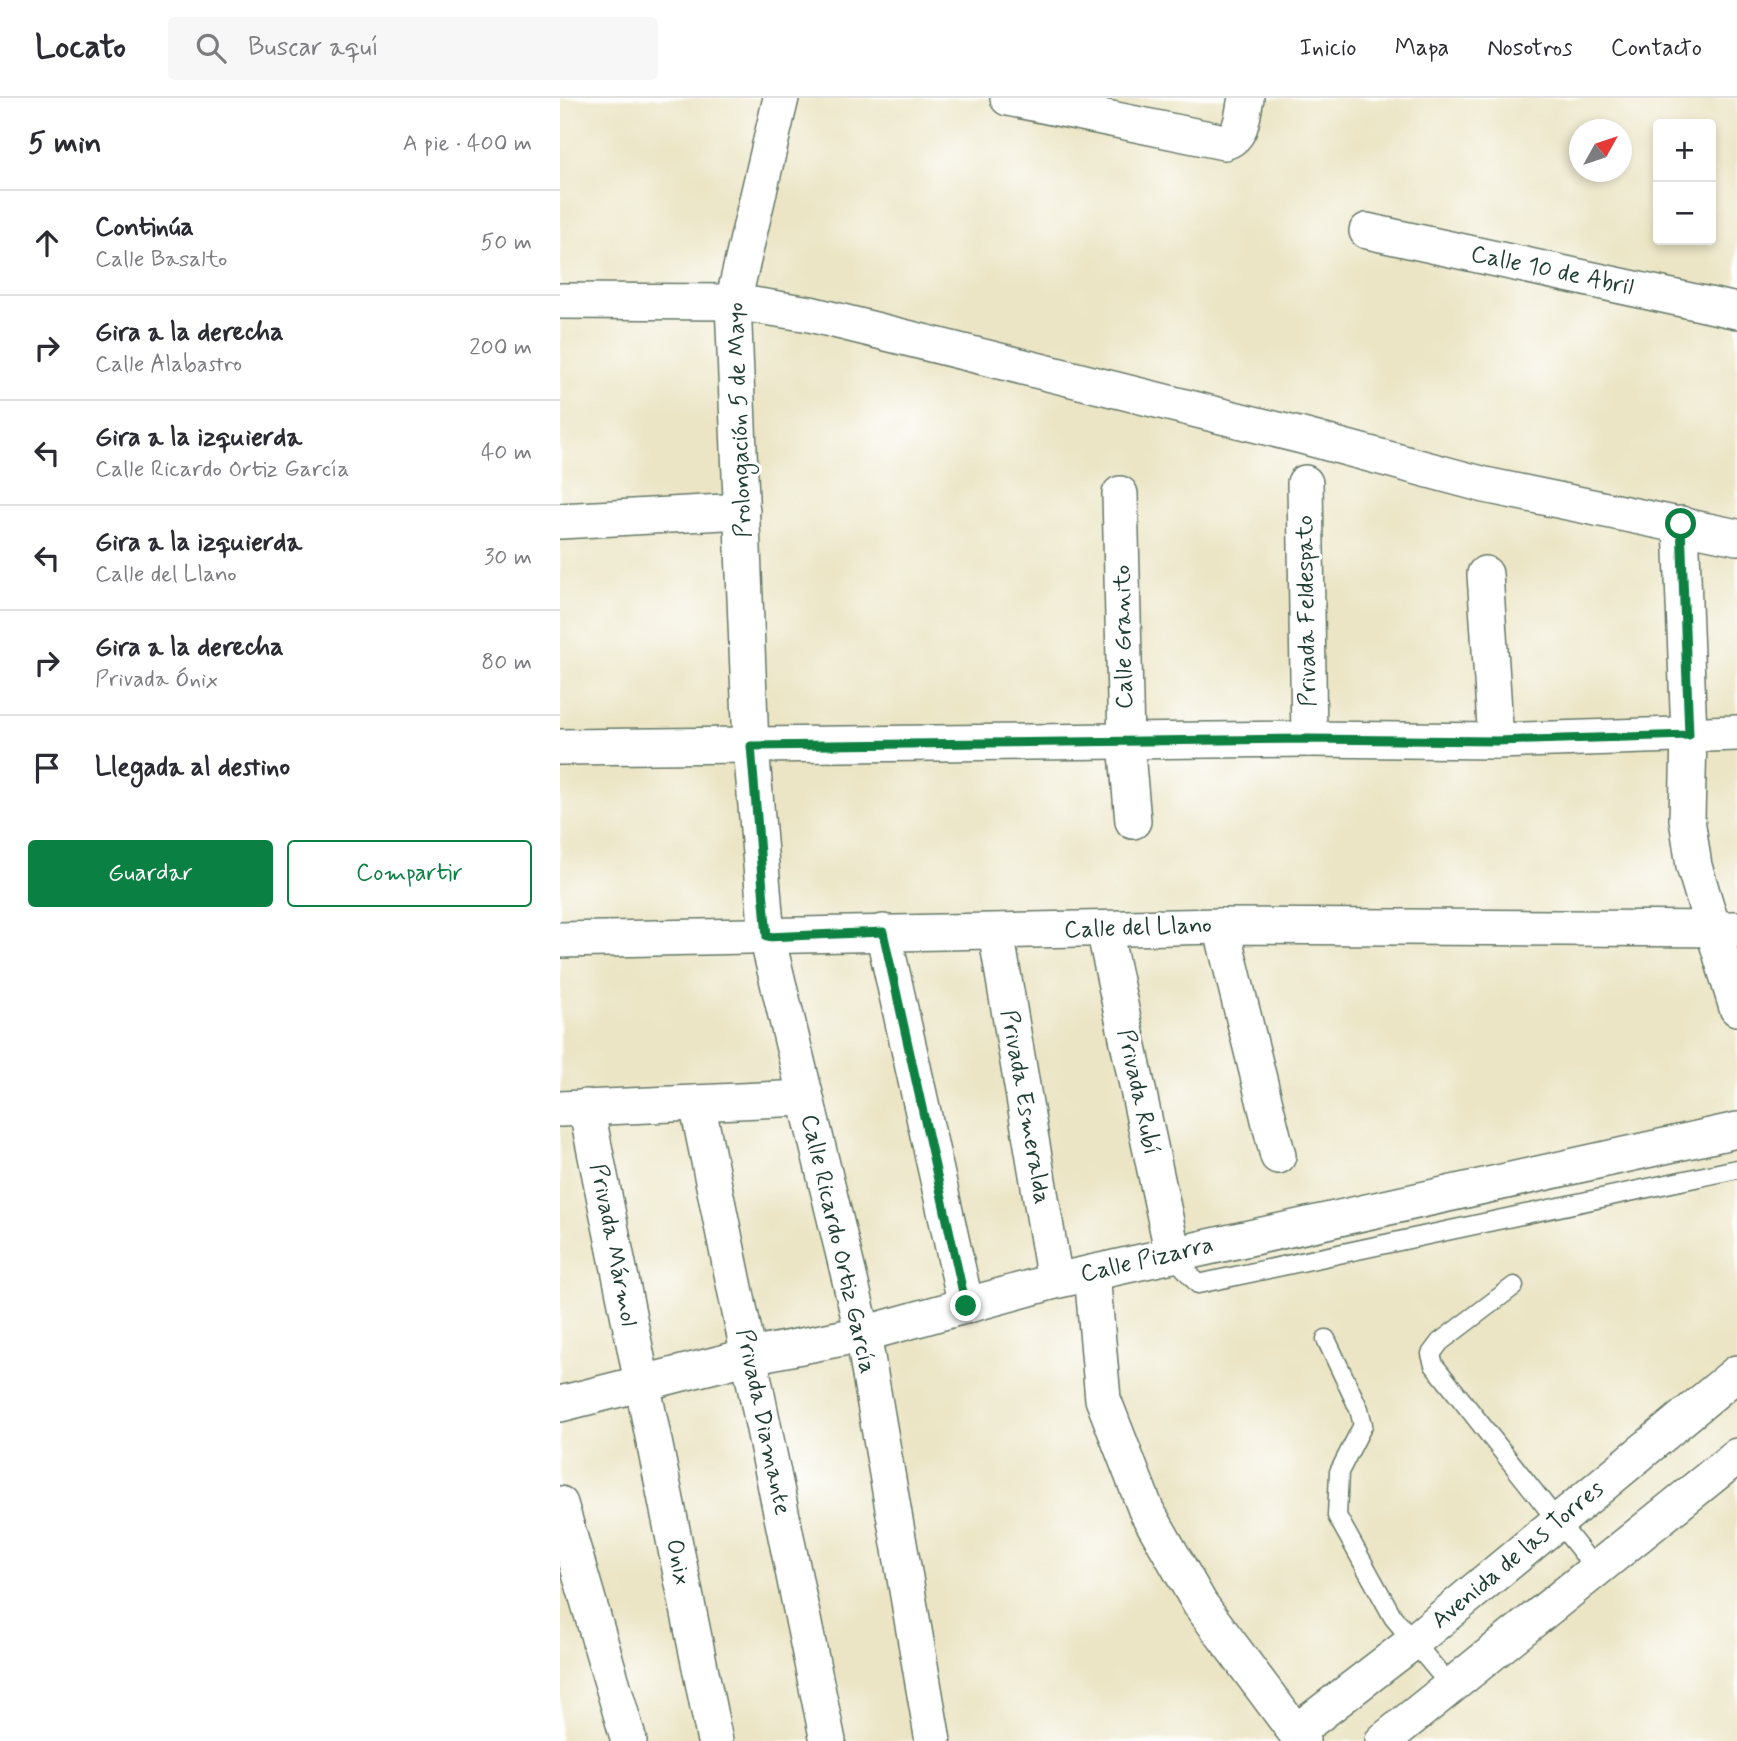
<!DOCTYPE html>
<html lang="es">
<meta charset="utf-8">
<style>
:root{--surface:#fff;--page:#f7f7f7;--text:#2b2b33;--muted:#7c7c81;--line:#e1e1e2;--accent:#0b8043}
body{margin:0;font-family:Mynerve,sans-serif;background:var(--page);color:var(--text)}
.controls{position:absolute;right:21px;top:21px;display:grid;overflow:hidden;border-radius:7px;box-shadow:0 4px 10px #0003}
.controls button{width:63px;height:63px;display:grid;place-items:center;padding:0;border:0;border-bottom:2px solid var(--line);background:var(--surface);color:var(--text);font:35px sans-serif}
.compass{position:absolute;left:1009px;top:21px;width:63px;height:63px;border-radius:50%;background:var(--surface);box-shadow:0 4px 10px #0003;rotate:50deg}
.stop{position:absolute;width:21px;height:21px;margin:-16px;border:5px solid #0b8043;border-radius:50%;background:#fff}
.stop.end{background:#0b8043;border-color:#fff;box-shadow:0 2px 7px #0008}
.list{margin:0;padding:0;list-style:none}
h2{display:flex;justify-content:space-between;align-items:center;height:91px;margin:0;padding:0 28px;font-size:30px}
h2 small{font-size:23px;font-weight:400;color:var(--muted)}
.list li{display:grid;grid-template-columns:46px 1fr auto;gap:21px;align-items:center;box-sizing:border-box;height:105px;padding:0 28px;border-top:2px solid var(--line)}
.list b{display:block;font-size:26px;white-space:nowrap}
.list p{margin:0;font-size:23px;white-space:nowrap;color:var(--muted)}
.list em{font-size:23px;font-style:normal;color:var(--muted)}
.actions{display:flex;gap:14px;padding:21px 28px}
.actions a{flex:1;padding:16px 0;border:2px solid var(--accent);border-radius:7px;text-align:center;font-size:24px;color:var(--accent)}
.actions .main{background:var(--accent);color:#fff}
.icon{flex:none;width:38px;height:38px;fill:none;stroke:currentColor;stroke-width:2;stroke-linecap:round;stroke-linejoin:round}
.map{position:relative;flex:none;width:1177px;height:1643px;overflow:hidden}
header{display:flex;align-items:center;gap:42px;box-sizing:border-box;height:98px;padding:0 35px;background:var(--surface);border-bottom:2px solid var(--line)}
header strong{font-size:33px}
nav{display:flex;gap:38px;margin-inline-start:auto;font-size:24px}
.search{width:490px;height:63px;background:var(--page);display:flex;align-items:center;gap:18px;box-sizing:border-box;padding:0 24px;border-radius:7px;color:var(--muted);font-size:26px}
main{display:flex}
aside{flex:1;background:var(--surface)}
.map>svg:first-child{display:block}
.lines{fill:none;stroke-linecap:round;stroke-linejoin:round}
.lane-casing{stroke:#667867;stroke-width:21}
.street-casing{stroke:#667867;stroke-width:38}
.lane{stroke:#fff;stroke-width:18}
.street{stroke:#fff;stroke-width:35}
.route{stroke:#0b8043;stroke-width:9}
.labels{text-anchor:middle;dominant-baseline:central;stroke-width:6;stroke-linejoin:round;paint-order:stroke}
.street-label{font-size:24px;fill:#1f3d34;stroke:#fff}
</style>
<header>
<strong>Locato</strong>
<div class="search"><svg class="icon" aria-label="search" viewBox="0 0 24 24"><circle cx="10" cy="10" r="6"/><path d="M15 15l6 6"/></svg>Buscar aquí</div>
<nav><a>Inicio</a><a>Mapa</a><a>Nosotros</a><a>Contacto</a></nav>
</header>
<main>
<aside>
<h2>5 min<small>A pie · 400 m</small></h2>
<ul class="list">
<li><svg class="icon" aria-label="ahead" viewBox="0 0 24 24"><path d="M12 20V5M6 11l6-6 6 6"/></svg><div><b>Continúa</b><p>Calle Basalto</p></div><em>50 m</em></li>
<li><svg class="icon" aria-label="right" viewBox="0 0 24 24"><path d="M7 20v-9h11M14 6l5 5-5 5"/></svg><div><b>Gira a la derecha</b><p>Calle Alabastro</p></div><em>200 m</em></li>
<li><svg class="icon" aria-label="left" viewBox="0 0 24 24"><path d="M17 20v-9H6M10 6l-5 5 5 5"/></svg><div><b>Gira a la izquierda</b><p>Calle Ricardo Ortiz García</p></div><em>40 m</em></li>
<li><svg class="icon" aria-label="left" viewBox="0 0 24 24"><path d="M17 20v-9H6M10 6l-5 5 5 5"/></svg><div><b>Gira a la izquierda</b><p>Calle del Llano</p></div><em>30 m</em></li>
<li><svg class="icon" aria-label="right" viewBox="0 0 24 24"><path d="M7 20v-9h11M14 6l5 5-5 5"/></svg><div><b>Gira a la derecha</b><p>Privada Ónix</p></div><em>80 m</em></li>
<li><svg class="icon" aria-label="arrive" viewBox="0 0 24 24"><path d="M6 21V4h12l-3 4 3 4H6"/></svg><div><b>Llegada al destino</b></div></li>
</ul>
<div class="actions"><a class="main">Guardar</a><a>Compartir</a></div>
</aside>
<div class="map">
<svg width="1177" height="1643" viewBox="0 0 1177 1643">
<rect width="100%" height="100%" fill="#fff"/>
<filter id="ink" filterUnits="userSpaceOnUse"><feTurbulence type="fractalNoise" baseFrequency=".0143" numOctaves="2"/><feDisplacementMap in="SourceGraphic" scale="14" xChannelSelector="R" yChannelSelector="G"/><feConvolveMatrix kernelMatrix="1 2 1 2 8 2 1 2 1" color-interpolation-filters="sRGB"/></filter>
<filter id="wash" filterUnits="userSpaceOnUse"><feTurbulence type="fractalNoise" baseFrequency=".00686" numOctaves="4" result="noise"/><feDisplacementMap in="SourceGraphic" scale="28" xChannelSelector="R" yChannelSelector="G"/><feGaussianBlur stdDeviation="1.57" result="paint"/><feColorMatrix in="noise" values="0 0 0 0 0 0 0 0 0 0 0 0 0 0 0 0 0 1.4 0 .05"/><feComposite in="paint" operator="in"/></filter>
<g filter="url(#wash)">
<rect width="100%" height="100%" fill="#ebe5c5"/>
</g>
<g filter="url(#ink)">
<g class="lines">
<g class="lane-casing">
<g id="lane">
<path d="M613,1157L638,1186L1177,1071"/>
<path d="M954,1188L880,1244L871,1256L874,1267L1037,1473"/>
<path d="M766,1241L799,1311L803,1327L779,1374L777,1418L833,1519L892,1590"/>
</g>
</g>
<g class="street-casing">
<g id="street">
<path d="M221,0L173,204L191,648L207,839L303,1236L373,1643"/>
<path d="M448,0L664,44C683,39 682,17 686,0"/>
<path d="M807,133L1177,213"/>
<path d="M0,203L173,204L250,216L742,338L925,387L1177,439"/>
<path d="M745,385L749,641"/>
<path d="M560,396L566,644L573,723"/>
<path d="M0,423L182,413"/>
<path d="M1121,426L1129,637L1127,721L1134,768L1177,910"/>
<path d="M925,476L936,643"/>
<path d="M0,649L749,641L936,643L1177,635"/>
<path d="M661,828L718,1058"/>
<path d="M544,831L613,1157"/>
<path d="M323,834L406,1208"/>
<path d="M436,834L495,1183"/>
<path d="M0,842L661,828L1177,831"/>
<path d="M137,1005L268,1643"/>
<path d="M26,1009L155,1643"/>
<path d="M0,1011L244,1000"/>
<path d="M532,1175L543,1301L586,1412L640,1506L742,1643"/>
<path d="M0,1306L190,1258L303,1236L495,1183L1177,1032"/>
<path d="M0,1406L69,1643"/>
<path d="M736,1634L853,1544L1177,1275"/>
<path d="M823,1643L1177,1358"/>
</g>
</g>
<use href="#lane" class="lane"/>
<use href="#street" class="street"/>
</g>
</g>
<g class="lines" filter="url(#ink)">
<path class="route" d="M406,1208L323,834L207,839L191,648L748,641L936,643L1129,637L1121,426"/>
</g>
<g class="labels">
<g class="street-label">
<text transform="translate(992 173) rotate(12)">Calle 10 de Abril</text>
<text transform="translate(180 322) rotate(-92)">Prolongación 5 de Mayo</text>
<text transform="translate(747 513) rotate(-91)">Privada Feldespato</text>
<text transform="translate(564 539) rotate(-91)">Calle Granito</text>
<text transform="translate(578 830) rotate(-2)">Calle del Llano</text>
<text transform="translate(578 994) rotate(78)">Privada Rubí</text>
<text transform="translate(465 1009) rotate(80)">Privada Esmeralda</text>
<text transform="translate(278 1146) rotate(77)">Calle Ricardo Ortiz García</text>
<text transform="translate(53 1147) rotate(79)">Privada Mármol</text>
<text transform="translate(587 1162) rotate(-13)">Calle Pizarra</text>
<text transform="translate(203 1324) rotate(78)">Privada Diamante</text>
<text transform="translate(958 1457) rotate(-40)">Avenida de las Torres</text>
<text transform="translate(118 1464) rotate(78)">Onix</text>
</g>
</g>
</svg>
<div class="controls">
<button>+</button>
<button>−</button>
</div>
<svg class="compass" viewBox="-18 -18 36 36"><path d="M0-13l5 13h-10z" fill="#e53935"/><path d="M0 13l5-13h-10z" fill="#7c7c81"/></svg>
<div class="stop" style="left:1121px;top:426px"></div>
<div class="stop end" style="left:406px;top:1208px"></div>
</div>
</main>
